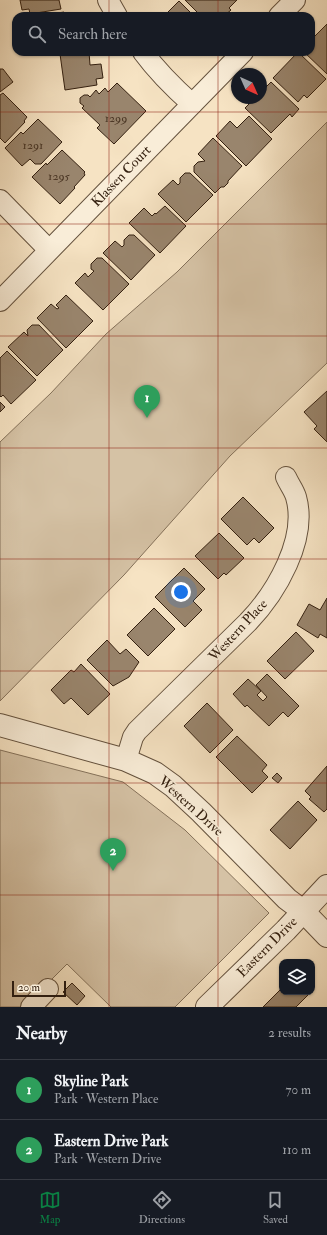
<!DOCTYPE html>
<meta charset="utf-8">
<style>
:root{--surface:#171b24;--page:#242831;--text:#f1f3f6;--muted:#9ea1a6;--line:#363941;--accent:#0b8043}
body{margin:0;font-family:"IM FELL Double Pica",serif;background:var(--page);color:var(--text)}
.controls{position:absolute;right:12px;bottom:12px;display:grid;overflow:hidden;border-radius:8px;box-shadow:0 1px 3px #0004}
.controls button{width:36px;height:36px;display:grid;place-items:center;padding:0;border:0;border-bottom:1px solid var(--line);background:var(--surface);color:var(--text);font:20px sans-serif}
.compass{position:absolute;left:231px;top:68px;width:36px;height:36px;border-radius:50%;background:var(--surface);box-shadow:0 1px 3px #0004;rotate:135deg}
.scale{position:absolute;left:12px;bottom:10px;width:54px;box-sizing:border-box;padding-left:4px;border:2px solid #342010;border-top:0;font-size:11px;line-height:14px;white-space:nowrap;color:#342010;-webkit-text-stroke:3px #f9edd8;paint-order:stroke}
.you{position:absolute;left:181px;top:592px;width:14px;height:14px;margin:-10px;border:3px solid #fff;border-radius:50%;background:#1a73e8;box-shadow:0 0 0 6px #1a73e833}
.badge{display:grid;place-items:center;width:26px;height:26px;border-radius:50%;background:var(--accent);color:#fff;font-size:13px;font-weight:700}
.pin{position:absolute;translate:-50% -33px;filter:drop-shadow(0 1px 2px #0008)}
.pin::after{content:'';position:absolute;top:21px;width:14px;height:12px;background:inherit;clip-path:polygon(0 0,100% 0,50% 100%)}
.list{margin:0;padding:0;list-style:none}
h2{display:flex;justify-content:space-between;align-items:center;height:52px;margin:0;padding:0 16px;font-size:17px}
h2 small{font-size:13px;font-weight:400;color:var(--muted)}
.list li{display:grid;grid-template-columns:26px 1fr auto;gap:12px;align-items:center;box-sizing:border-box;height:60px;padding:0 16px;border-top:1px solid var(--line)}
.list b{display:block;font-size:15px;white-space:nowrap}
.list p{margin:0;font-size:13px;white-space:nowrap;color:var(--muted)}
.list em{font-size:13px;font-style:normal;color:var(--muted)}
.icon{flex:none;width:22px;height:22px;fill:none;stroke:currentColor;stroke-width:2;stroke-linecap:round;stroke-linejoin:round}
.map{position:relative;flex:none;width:327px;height:1007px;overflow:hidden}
.search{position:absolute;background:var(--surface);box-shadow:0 1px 3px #0004;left:12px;right:12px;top:12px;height:44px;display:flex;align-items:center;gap:10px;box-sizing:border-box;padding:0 14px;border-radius:12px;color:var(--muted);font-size:15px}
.sheet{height:172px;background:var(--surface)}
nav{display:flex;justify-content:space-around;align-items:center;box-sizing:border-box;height:56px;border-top:1px solid var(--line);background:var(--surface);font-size:11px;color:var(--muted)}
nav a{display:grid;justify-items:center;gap:2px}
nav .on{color:var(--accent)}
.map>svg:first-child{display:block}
.green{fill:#d5c2a5;stroke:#84715a}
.building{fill:#99856d;stroke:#342010}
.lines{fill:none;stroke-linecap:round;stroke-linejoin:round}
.minor-casing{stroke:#64513d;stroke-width:22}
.tertiary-casing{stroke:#64513d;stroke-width:24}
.minor{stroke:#f9edd8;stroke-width:20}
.tertiary{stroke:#f9edd8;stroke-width:22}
.grid{fill:none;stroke:#8f2418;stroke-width:1;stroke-opacity:0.55}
.labels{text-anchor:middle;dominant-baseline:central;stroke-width:3;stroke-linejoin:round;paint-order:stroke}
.number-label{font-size:12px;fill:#4d3927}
.street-label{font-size:14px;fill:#342010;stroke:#f9edd8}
</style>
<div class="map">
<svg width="327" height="1007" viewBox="0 0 327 1007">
<rect width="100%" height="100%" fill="#f6e3c3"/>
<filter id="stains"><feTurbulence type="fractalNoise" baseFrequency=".005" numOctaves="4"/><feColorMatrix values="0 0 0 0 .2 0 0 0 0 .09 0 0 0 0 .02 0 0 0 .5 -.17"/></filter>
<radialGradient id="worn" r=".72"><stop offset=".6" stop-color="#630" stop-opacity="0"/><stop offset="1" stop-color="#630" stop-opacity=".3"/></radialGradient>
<g class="green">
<path d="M327,122V363L230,456L124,575L0,701V442L51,393L106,334L177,272Z"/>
<path d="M0,750L123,782L185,830L269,913L175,1007H111L67,964L24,1007H0Z"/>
</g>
<g class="building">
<path d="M20,0H59L61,9L30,14L29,9L22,10Z"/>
<path d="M185,0H237L229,8L231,10L224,16H201Z"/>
<path d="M179,1L194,16H164Z"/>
<path d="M64,12V14H66V16H39Z"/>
<path d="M327,24V74L304,52H311V40Z"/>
<path d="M74,52H89L90,65L101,64L103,78L96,79L97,85L65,90L60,54Z"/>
<path d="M298,52L326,79L307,98L304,95L298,102L273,78Z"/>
<path d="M0,69H3L13,82L0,92Z"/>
<path d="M271,82L299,109L292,117L290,114L271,133L245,108L255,98H261V92Z"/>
<path d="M117,83L146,111L114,144L97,128L100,125L82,108L84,106L80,103V98L84,95H88L90,97L96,90L99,94L105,88L108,92Z"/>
<path d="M3,93L27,117L24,121L25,122L5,143L0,138V95Z"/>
<path d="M249,116L272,139L246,166L216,136L230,121L237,128Z"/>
<path d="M38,119L62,142L41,164H35L30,159L22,166L5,148L21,132L23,134Z"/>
<path d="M213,138L242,166L228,181V183L224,187H221L215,193L194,172V166L198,162L205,161L198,154Z"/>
<path d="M62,150L85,172L84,173L85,175L74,187L75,188L60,204L32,177L46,163L47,165Z"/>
<path d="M185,173H190L213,195L186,222L158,194L173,180L178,185L180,183V178Z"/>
<path d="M165,206L186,226L160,253L129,223L144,208L152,216L155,213L156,214Z"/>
<path d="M129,235H134L155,255L131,280L103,253L115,241L122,247L124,245V240Z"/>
<path d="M97,258H102L129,284L103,310L75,283L85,273L88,277L94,271L91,269V264Z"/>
<path d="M66,295L93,321L66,348L37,318L51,304L57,309L59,308L56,305Z"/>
<path d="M32,325H39L63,350L37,376L8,347L24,332L28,336L27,330Z"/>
<path d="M7,351L36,380L11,404L3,395L1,397L0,396V358Z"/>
<path d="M327,391V442L314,429L317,426L304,412Z"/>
<path d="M0,402L5,407L0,412Z"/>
<path d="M243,497L274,528L259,543L254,538L247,545L221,519Z"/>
<path d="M219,533L244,558L226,575L224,573L218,579L195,556Z"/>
<path d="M184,568L205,589L193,601L202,610L185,627L155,597Z"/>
<path d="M327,598V638L320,634L318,638L297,625L309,604L320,610Z"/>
<path d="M154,608L175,629L148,656L127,635Z"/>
<path d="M296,632L314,651L285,679L267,661Z"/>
<path d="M107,640L120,654L126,649L139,662L129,677L113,686L87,660Z"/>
<path d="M81,664L110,694L88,715L71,698L64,704L51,690L71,670L74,672Z"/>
<path d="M267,674L299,706L288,717L283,712L269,726L247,705L245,707L233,694L248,679L261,691L257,695L263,701L267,697L256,685Z"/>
<path d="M207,703L233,730L210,753L184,726Z"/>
<path d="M237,736L267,765L262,771L268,777L252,793L216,757Z"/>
<path d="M327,766V809L324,812L309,799L311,797L305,791Z"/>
<path d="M277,773L282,778L278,783L272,778Z"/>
<path d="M298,801L317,820L290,849L270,830Z"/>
<path d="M72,983L85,996L77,1005L63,992Z"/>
<path d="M282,988V992H306L308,995L296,1007H263Z"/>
</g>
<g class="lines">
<g class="minor-casing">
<g id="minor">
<path d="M108,0L117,16"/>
<path d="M279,16L295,0"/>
<path d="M143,52C157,71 174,88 192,104"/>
<path d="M0,200L49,250"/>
<path d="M0,301L243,52"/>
<path d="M126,760L133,737L137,731L248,622C276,593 308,539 296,497C294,490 289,484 286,477"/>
<path d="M31,1007L48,989"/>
</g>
</g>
<g class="tertiary-casing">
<g id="tertiary">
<path d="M0,725L126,760L155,773L173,786L201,812L287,899L303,911L327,936"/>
<path d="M207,1007L286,930L327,886"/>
</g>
</g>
<use href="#minor" class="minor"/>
<use href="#tertiary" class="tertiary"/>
</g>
<path class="grid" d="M109,0V16M218,0V16M109,52V1007M218,52V1007M0,112H327M0,224H327M0,336H327M0,448H327M0,559H327M0,671H327M0,783H327M0,895H327"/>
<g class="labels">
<g class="number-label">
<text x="116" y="118">1299</text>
<text x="33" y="145">1291</text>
<text x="59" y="176">1295</text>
</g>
<g class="street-label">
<text transform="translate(121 176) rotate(-46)">Klassen Court</text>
<text transform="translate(238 630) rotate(-47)">Western Place</text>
<text transform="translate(191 806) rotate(42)">Western Drive</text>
<text transform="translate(267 947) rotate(-45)">Eastern Drive</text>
</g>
</g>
<rect width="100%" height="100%" filter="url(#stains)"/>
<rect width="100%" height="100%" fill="url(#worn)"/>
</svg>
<div class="controls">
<button><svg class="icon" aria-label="layers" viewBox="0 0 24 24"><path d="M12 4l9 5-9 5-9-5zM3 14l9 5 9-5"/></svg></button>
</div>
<svg class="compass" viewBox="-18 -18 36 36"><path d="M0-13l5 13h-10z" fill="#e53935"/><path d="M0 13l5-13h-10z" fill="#9ea1a6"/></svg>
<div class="scale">20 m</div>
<div class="you"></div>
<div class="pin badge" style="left:147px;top:418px;background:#2e9e5b">1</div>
<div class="pin badge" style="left:113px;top:871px;background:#2e9e5b">2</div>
<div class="search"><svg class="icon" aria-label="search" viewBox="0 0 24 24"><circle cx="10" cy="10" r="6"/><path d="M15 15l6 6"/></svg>Search here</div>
</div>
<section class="sheet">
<h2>Nearby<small>2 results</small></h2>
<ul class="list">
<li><span class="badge" style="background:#2e9e5b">1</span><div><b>Skyline Park</b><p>Park · Western Place</p></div><em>70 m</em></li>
<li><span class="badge" style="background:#2e9e5b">2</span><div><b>Eastern Drive Park</b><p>Park · Western Drive</p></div><em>110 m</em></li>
</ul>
</section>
<nav>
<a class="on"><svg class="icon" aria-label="map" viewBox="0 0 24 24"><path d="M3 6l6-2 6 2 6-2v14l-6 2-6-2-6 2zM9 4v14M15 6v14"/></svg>Map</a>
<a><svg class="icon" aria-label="directions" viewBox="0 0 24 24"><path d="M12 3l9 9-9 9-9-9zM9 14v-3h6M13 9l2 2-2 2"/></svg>Directions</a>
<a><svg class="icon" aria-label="saved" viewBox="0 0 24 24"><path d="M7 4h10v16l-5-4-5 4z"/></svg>Saved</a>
</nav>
